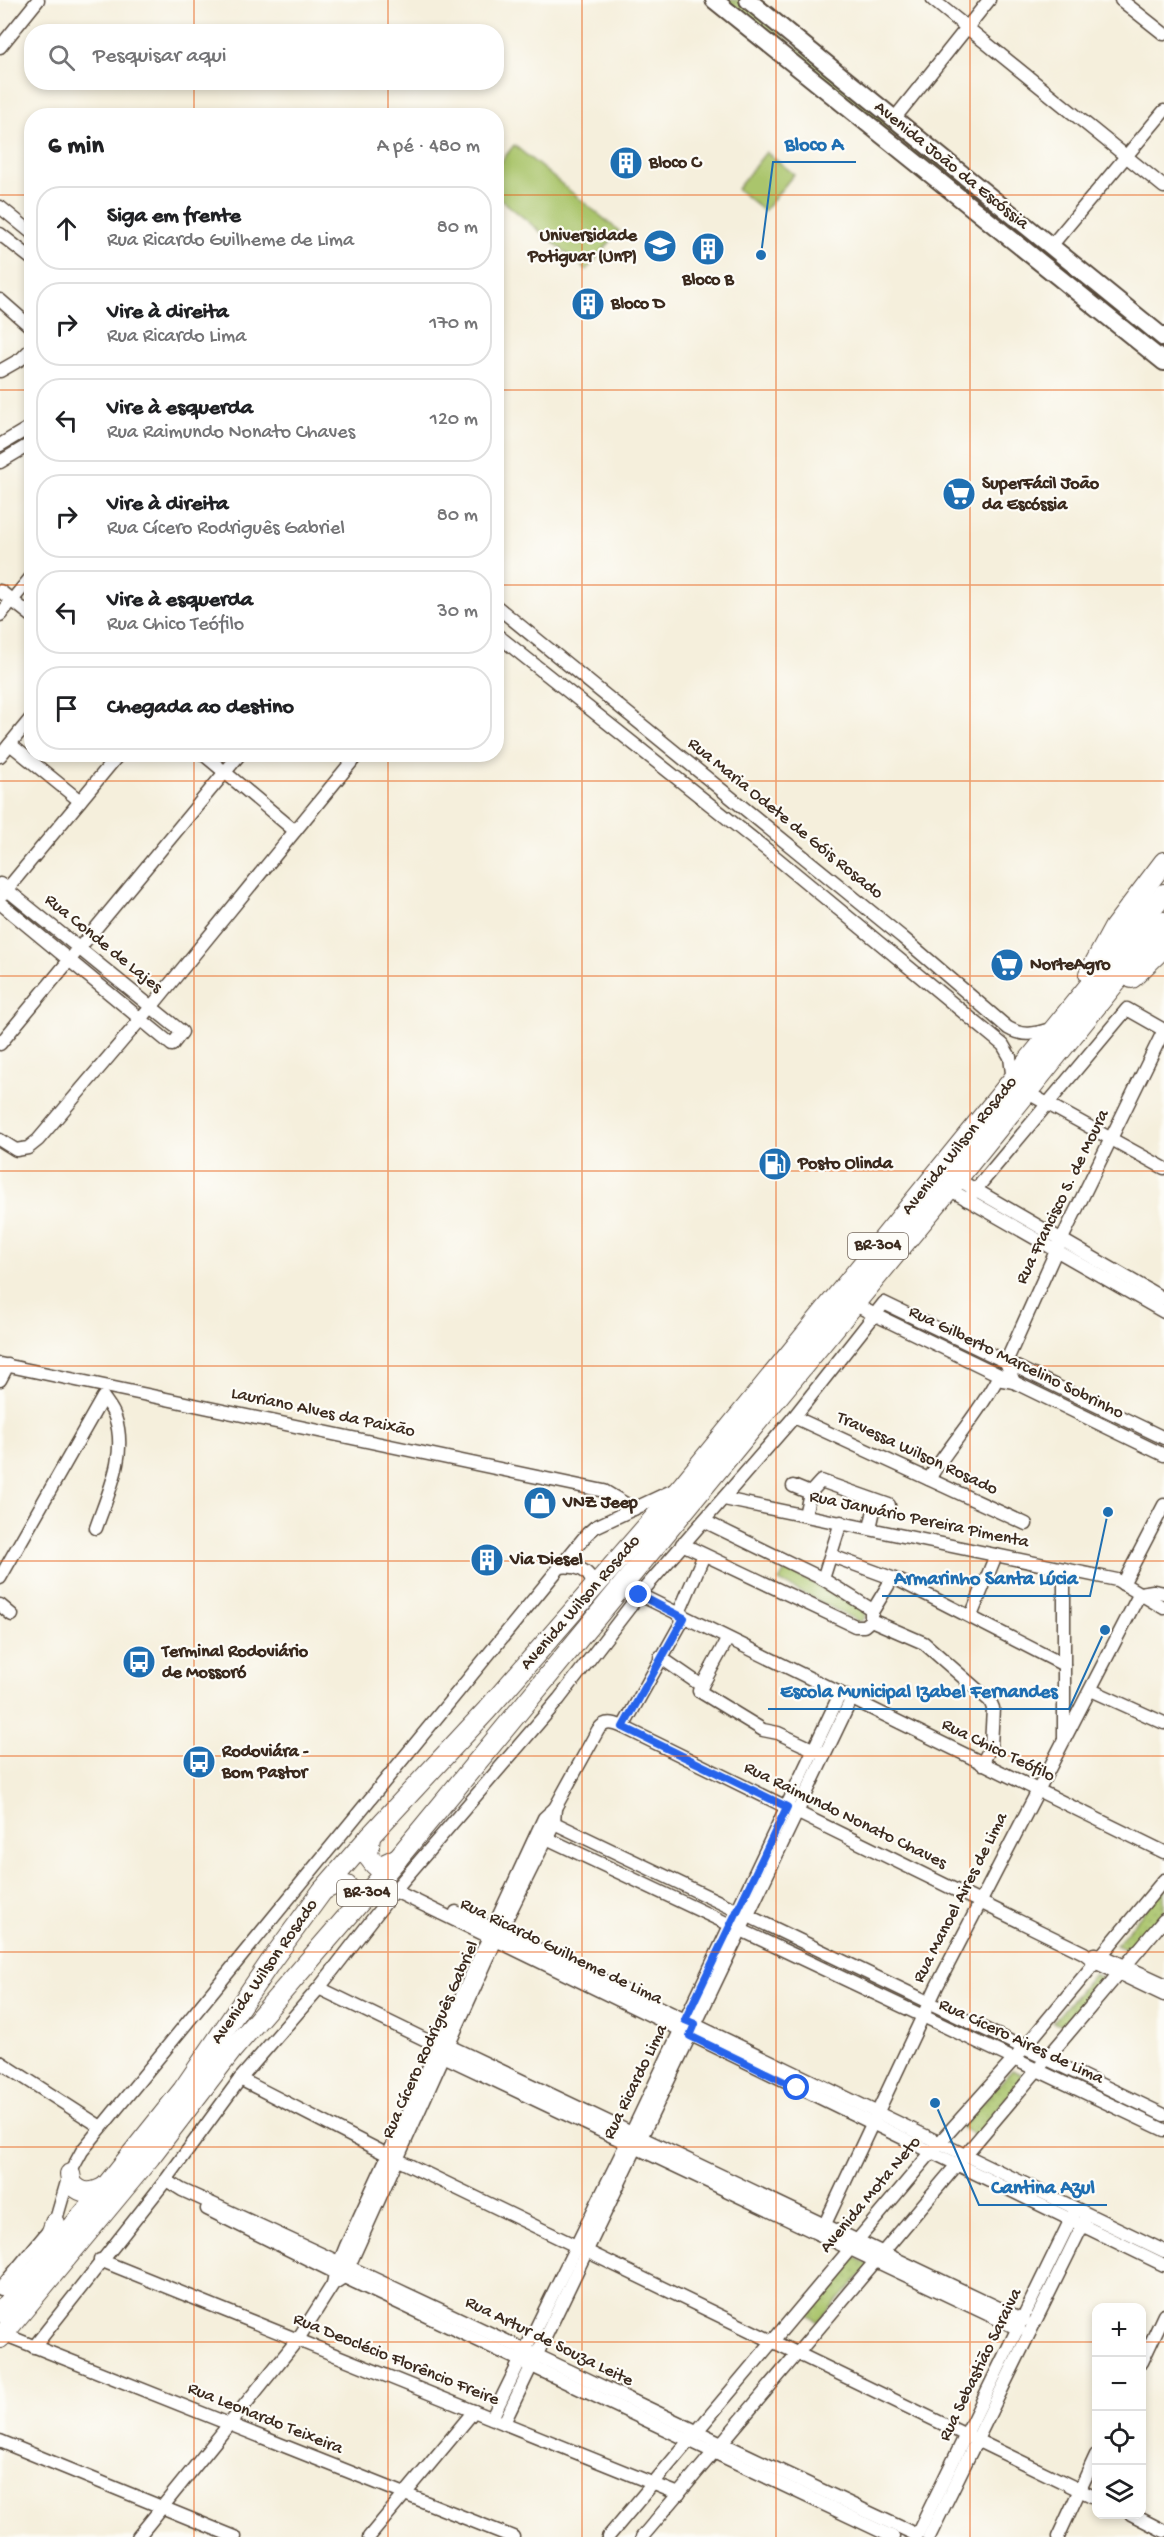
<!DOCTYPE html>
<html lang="pt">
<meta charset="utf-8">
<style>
:root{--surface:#fff;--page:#f2f2f2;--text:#202124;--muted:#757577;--line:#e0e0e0}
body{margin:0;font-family:"Gochi Hand",sans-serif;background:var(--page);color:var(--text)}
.controls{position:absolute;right:18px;bottom:18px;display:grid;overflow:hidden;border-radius:12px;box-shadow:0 3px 9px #0003}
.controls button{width:54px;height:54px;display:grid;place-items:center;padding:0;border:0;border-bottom:2px solid var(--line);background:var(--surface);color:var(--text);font:30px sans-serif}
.stop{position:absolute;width:18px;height:18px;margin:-14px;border:4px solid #2563eb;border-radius:50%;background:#fff}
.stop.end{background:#2563eb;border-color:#fff;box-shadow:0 2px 6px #0008}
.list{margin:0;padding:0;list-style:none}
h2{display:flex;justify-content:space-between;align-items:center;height:78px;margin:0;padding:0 24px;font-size:26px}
h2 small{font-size:20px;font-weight:400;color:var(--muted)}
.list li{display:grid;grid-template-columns:39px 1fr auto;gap:18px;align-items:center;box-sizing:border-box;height:84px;margin:0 12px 12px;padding:0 12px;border:2px solid var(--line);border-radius:24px}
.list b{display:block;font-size:22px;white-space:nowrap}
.list p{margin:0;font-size:20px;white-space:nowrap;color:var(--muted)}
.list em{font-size:20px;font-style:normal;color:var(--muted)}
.icon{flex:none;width:33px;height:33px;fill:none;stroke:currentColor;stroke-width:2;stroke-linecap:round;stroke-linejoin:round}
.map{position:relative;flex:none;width:1164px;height:2537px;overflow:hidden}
.search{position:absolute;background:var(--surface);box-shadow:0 3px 9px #0003;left:24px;top:24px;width:480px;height:66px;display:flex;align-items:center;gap:15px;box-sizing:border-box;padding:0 21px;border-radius:24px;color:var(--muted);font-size:22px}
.panel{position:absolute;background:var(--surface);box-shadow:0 3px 9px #0003;left:24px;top:108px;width:480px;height:654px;border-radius:24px}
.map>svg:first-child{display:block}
.grass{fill:url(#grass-dots);stroke:#727845;stroke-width:1.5}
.park{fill:#aac56c;stroke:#727845;stroke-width:1.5}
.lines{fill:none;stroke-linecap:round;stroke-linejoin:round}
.minor-casing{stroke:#57483a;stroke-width:15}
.secondary-casing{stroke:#57483a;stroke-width:20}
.trunk-casing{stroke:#57483a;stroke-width:22}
.minor{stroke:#fff;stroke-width:12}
.secondary{stroke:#fff;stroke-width:16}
.trunk{stroke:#fff;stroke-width:20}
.route{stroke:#2563eb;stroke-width:8}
.grid{fill:none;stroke:#e8590c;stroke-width:1.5;stroke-opacity:0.55}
.labels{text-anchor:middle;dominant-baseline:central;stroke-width:4.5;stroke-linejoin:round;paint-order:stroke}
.shield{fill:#fdfcf7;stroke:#75695f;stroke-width:1.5}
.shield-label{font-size:16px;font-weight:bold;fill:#3b2a1e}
.poi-label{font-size:18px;font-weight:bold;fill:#3b2a1e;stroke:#fdfcf7;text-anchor:start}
.street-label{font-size:18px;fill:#3b2a1e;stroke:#fdfcf7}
.leader{fill:none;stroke:#1f6fb2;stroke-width:2}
.callout-dot{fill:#1f6fb2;stroke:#fdfcf7;stroke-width:2}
.callout-label{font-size:20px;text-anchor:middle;font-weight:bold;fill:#1f6fb2;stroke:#fdfcf7;stroke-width:4.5;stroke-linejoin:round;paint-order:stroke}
</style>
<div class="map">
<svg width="1164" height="2537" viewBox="0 0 1164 2537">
<defs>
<pattern id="grass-dots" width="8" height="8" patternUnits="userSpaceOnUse" patternTransform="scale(1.5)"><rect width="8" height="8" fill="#aac56c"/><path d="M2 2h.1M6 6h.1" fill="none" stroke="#93a95d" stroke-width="1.8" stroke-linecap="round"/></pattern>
</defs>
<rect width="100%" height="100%" fill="#fdfcf7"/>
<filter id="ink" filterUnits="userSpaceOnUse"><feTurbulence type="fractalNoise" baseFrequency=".0167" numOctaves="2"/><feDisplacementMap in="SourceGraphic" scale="12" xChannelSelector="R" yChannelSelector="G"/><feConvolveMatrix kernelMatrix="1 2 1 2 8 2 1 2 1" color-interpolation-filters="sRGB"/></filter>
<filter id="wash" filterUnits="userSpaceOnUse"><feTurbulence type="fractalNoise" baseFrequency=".008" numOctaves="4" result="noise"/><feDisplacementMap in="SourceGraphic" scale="24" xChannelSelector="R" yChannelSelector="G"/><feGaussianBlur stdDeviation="1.35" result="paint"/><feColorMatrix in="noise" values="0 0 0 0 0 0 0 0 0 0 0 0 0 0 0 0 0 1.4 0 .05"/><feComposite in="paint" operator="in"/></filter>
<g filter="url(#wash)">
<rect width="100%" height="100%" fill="#f5efdc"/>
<g class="grass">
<path d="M726,0H739L791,41L785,48Z"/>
<path d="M797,46L1000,211L995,218L791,53Z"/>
<path d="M1006,225L1034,244L1048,249L1140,328L1137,332Z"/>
<path d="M1164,1887V1911L1130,1951L1116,1945Z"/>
<path d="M1094,1974L1106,1981L1066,2027L1053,2022Z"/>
<path d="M1012,2070L1025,2076L976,2136L961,2127Z"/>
<path d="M851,2255L870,2265L818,2322L803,2311Z"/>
</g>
<g class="park">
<path d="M514,145L619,231L587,270L497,196V167Z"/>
<path d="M766,152L794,174L764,211L737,189Z"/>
<path d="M786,1569L864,1610L865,1617L860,1622L779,1581Z"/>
</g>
</g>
<g filter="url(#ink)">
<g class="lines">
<g class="minor-casing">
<g id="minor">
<path d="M933,0L1164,187"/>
<path d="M1121,0L1164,34"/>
<path d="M0,47L38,0"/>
<path d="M894,119L989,0"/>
<path d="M0,207L32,233"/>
<path d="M0,234L32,259"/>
<path d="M1051,246L1164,111"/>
<path d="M0,300L32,328"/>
<path d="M0,371L21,359L32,348"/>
<path d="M0,445L32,426"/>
<path d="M0,462L32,443"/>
<path d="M0,591L32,616"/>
<path d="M496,606L902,937L1008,1028C1023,1037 1035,1034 1051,1029"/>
<path d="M0,615L32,576"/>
<path d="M496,634L767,850L1003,1045L1010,1057L1013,1081"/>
<path d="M10,744L80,801"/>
<path d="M203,754L295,831"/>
<path d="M0,756L32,717"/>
<path d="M0,884L182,1032L172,1045L0,903"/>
<path d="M3,894L119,754"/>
<path d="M0,1044L240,754"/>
<path d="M1026,1092L1164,1168"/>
<path d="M0,1140L16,1150L28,1148L38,1140L152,1006L358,754"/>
<path d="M957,1179L1164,1299"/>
<path d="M949,1189L1164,1312"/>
<path d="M853,1304L1164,1455"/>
<path d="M0,1364L604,1491L634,1509"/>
<path d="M0,1380L8,1365"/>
<path d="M794,1417L1026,1524"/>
<path d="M929,1479C950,1444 977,1417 997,1379L1014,1382L1006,1362L1056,1251L1164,1030L1127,1009L967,1200"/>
<path d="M793,1486L810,1493"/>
<path d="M724,1499L1117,1580L1164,1608"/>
<path d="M805,1515L810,1493L821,1481L889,1505"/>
<path d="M870,1528L876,1501"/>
<path d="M682,1544L855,1626H864L871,1620V1609L823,1579L704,1521"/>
<path d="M832,1556L900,1581L1064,1665"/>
<path d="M559,1567C577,1565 593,1570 593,1590"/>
<path d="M1064,1569V1739"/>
<path d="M0,1578L103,1397C107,1403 113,1410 115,1417C128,1454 108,1493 96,1528"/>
<path d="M823,1579L841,1522"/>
<path d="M1123,1584L1164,1505"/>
<path d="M634,1592L1164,1852"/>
<path d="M1140,1593L1153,1591L1164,1593"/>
<path d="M0,1605L12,1615"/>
<path d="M872,1612L892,1579"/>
<path d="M678,1615L704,1555"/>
<path d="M971,1616L996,1555"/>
<path d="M871,1620L924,1643L990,1701L993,1708L991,1746L982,1764"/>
<path d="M727,1640L699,1691L763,1730L778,1733L821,1753"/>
<path d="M660,1657L702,1686"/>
<path d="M1091,1690L1164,1723"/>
<path d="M623,1727L684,1618"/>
<path d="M548,1820L1164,2115"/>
<path d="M540,1835L1164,2130"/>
<path d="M395,1891L1164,2265"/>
<path d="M456,1912L513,1937L1164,2251"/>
<path d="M1094,1954L1101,1955L1164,1984"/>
<path d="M319,1988L426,2040L449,2046L1024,2320"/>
<path d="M437,2053L1019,2329"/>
<path d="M0,2062L101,2127"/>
<path d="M240,2079L388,2155L1096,2498"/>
<path d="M166,2180L182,2190C429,2302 672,2421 917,2535"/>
<path d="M207,2209L344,2277L893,2537"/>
<path d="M825,2224L937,1986L1140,1593"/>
<path d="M100,2260L679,2494"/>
<path d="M333,2284L335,2273L346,2246L537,1833L544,1818L555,1808L598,1730C605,1720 614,1723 623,1727L1084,1953L1095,1962L1164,1995"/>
<path d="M0,2289L55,2223L69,2175L82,2151L587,1534L595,1527L674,1490"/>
<path d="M3,2334L513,2537"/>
<path d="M34,2347L166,2180L240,2079L319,1988L399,1885L559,1699L639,1595L794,1417L884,1303L1164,1438"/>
<path d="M1142,2362L1164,2315"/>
<path d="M492,2418L632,2132L840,1694"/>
<path d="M504,2423L851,1700"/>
<path d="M0,2441L235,2537"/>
<path d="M1131,2514L1164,2531"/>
<path d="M138,2537L298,2339L333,2284L344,2277L496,1940L554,1823L555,1808"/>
<path d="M369,2537L474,2411"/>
<path d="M608,2537L940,2142L1024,2048L1164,1880"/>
<path d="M642,2537L1164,1920"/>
<path d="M916,2537L1074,2213"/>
<path d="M929,2537L1085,2220"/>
<path d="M1058,2537L1096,2455"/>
</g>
</g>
<g class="secondary-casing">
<g id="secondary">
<path d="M714,0L1164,362"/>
<path d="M748,0L1164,338"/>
</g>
</g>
<g class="trunk-casing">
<g id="trunk">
<path d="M1089,974L1114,928L1164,862"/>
<path d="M1132,978L1164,947"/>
<path d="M370,1836L368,1856L375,1865L381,1866L398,1858"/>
<path d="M323,1890L334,1885L347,1886L353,1895V1910"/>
<path d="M70,2174L72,2184C83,2195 92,2194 105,2187"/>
<path d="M44,2254L55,2223"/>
<path d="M0,2312L86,2211L183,2090L271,1961L323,1890L370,1836L487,1710L683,1485L1164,894"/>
<path d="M0,2338L150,2157L232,2050L398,1858L622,1586L949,1189L1164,922"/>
</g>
</g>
<use href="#minor" class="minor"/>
<use href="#secondary" class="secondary"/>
<use href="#trunk" class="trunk"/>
</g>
</g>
<g class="lines" filter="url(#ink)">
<path class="route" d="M639,1595L684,1618L623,1727L787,1807L685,2020L695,2024L690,2036L797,2088"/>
</g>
<path class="grid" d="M194,0V32M388,0V32M582,0V2537M776,0V2537M970,0V2537M194,82V116M388,82V116M0,195H32M496,195H1164M0,390H32M496,390H1164M0,585H32M496,585H1164M194,754V2537M388,754V2537M0,781H1164M0,976H1164M0,1171H1164M0,1366H1164M0,1561H1164M0,1756H1164M0,1952H1164M0,2147H1164M0,2342H1096M1142,2342H1164"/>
<defs>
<g id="building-disc" transform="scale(1.725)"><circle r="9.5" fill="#1f6fb2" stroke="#fdfcf7"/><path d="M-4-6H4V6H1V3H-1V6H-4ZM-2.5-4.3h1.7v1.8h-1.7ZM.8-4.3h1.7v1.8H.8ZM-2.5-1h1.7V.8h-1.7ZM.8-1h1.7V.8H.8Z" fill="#fff"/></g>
<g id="university-disc" transform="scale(1.725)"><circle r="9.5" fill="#1f6fb2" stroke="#fdfcf7"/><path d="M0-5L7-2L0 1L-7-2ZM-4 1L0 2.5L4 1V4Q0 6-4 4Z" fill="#fff"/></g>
<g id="supermarket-disc" transform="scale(1.725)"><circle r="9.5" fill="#1f6fb2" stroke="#fdfcf7"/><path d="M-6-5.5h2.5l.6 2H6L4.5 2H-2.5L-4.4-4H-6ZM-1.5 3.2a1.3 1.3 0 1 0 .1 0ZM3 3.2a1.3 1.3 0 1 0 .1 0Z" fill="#fff"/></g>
<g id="fuel-disc" transform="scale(1.725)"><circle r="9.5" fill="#1f6fb2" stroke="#fdfcf7"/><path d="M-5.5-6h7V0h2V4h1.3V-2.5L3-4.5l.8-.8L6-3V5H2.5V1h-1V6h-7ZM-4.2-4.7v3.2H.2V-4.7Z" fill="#fff"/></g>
<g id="shop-disc" transform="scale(1.725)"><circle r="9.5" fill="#1f6fb2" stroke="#fdfcf7"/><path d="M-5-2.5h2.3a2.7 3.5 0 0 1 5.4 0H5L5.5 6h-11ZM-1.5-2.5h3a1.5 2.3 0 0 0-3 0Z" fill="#fff"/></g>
<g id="bus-disc" transform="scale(1.725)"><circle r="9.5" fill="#1f6fb2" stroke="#fdfcf7"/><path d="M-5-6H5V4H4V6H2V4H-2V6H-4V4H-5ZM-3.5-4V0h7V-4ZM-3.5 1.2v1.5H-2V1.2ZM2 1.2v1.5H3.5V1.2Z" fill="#fff"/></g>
</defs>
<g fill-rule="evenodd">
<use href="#building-disc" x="626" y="163"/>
<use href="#university-disc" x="660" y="246"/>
<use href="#building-disc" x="708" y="249"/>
<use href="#building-disc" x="588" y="304"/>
<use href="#supermarket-disc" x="959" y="494"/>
<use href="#supermarket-disc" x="1007" y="965"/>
<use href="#fuel-disc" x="775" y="1164"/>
<use href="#shop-disc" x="540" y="1503"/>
<use href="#building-disc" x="487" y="1560"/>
<use href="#bus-disc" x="139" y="1662"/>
<use href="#bus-disc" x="199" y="1762"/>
</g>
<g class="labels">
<g class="shield">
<rect x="848" y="1233" width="60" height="26" rx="4.5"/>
<rect x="337" y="1880" width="60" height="26" rx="4.5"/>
</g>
<g class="shield-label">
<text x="878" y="1246">BR-304</text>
<text x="367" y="1893">BR-304</text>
</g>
<g class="poi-label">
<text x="649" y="163">Bloco C</text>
<text x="637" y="236" text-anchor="end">Universidade<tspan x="637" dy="21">Potiguar (UnP)</tspan></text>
<text x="708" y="280" text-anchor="middle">Bloco B</text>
<text x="611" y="304">Bloco D</text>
<text x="982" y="484">SuperFácil João<tspan x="982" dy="21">da Escóssia</tspan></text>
<text x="1030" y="965">NorteAgro</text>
<text x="798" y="1164">Posto Olinda</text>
<text x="563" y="1503">VNZ Jeep</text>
<text x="510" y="1560">Via Diesel</text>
<text x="162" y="1652">Terminal Rodoviário<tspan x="162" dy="21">de Mossoró</tspan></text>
<text x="222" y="1752">Rodoviára -<tspan x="222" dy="21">Bom Pastor</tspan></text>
</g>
<g class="street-label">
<text transform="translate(951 166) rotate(39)">Avenida João da Escóssia</text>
<text transform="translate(785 819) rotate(39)">Rua Maria Odete de Góis Rosado</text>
<text transform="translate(103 944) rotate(39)">Rua Conde de Lajes</text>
<text transform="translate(960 1146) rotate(-51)">Avenida Wilson Rosado</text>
<text transform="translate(1063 1197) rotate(-64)">Rua Francisco S. de Moura</text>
<text transform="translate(1016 1363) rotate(26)">Rua Gilberto Marcelino Sobrinho</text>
<text transform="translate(323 1413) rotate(12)">Lauriano Alves da Paixão</text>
<text transform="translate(917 1454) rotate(25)">Travessa Wilson Rosado</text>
<text transform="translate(919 1520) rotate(12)">Rua Januário Pereira Pimenta</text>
<text transform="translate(581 1603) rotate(-49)">Avenida Wilson Rosado</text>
<text transform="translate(998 1751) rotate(26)">Rua Chico Teófilo</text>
<text transform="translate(845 1816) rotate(26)">Rua Raimundo Nonato Chaves</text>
<text transform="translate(961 1898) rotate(-63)">Rua Manoel Aires de Lima</text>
<text transform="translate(561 1952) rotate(26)">Rua Ricardo Guilheme de Lima</text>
<text transform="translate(265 1972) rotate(-55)">Avenida Wilson Rosado</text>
<text transform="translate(431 2040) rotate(-66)">Rua Cícero Rodriguês Gabriel</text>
<text transform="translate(1021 2042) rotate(25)">Rua Cícero Aires de Lima</text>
<text transform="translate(636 2082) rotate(-64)">Rua Ricardo Lima</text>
<text transform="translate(871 2195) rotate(-50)">Avenida Mota Neto</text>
<text transform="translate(549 2342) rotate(26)">Rua Artur de Souza Leite</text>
<text transform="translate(396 2360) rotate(22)">Rua Deoclécio Florêncio Freire</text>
<text transform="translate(981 2365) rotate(-64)">Rua Sebastião Saraiva</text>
<text transform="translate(265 2419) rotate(22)">Rua Leonardo Teixeira</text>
</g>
</g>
<path class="leader" d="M761 255L773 162H856M1108 1512L1090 1596H882M1105 1630L1069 1709H768M935 2103L979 2205H1107"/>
<g class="callout-dot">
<circle cx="761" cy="255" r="6"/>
<circle cx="1108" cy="1512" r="6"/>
<circle cx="1105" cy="1630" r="6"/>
<circle cx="935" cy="2103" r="6"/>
</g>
<g class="callout-label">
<text x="814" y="150">Bloco A</text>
<text x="986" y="1584">Armarinho Santa Lúcia</text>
<text x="919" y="1697">Escola Municipal Izabel Fernandes</text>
<text x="1043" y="2193">Cantina Azul</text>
</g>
</svg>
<div class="controls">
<button>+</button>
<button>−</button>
<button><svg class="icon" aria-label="locate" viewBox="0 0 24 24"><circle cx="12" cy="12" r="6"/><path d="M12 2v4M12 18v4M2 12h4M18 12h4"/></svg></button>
<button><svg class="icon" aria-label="layers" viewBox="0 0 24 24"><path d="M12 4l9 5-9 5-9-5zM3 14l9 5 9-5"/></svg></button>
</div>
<div class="stop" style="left:797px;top:2088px"></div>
<div class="stop end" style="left:639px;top:1595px"></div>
<div class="search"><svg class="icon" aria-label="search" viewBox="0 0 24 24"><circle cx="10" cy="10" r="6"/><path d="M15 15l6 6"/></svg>Pesquisar aqui</div>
<section class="panel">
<h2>6 min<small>A pé · 480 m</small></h2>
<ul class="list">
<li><svg class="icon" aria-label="ahead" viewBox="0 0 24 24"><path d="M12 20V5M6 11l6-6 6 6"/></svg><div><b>Siga em frente</b><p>Rua Ricardo Guilheme de Lima</p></div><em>80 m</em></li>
<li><svg class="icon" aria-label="right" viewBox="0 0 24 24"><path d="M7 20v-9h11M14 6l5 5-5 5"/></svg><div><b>Vire à direita</b><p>Rua Ricardo Lima</p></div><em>170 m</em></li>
<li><svg class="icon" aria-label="left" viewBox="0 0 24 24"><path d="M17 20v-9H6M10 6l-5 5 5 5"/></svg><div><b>Vire à esquerda</b><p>Rua Raimundo Nonato Chaves</p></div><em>120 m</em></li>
<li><svg class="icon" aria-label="right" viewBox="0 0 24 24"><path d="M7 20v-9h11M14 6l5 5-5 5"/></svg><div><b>Vire à direita</b><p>Rua Cícero Rodriguês Gabriel</p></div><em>80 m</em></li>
<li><svg class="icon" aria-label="left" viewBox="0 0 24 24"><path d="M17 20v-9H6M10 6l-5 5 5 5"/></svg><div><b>Vire à esquerda</b><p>Rua Chico Teófilo</p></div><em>30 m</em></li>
<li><svg class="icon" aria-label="arrive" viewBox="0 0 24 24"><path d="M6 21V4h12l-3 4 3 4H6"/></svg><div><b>Chegada ao destino</b></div></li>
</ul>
</section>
</div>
